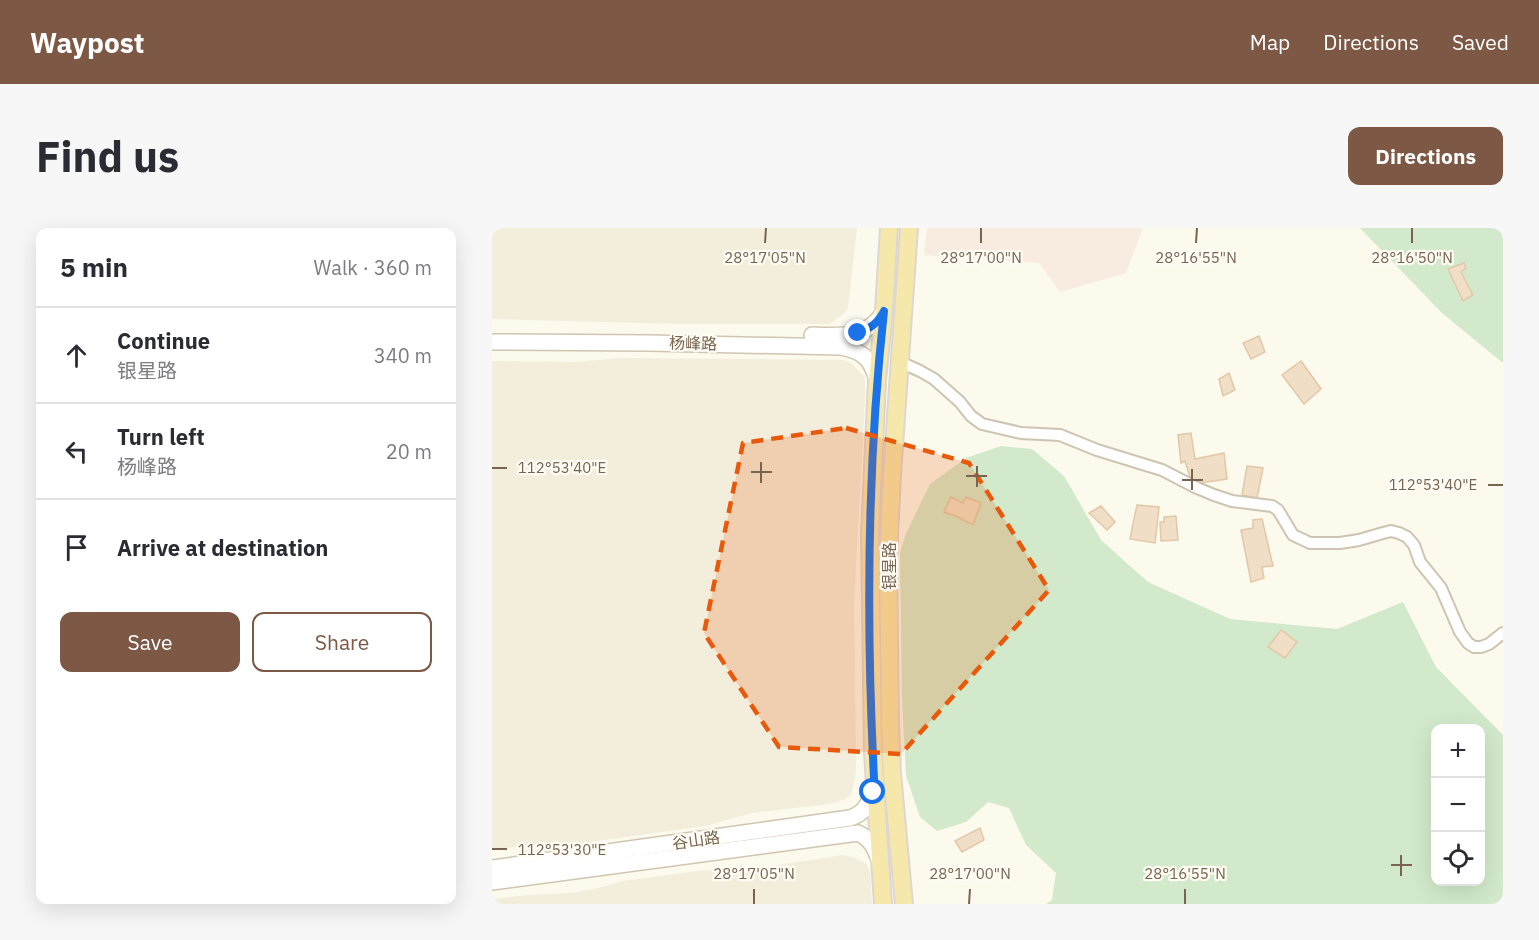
<!DOCTYPE html>
<meta charset="utf-8">
<style>
:root{--surface:#fff;--page:#f7f7f7;--text:#2b2b33;--muted:#7c7c81;--line:#e1e1e2;--accent:#7c5845}
body{margin:0;font-family:"IBM Plex Sans","Noto Sans SC",sans-serif;background:var(--page);color:var(--text)}
.controls{position:absolute;right:18px;bottom:18px;display:grid;overflow:hidden;border-radius:12px;box-shadow:0 6px 24px #0002}
.controls button{width:54px;height:54px;display:grid;place-items:center;padding:0;border:0;border-bottom:2px solid var(--line);background:var(--surface);color:var(--text);font:30px sans-serif}
.stop{position:absolute;width:18px;height:18px;margin:-14px;border:4px solid #1a73e8;border-radius:50%;background:#fff}
.stop.end{background:#1a73e8;border-color:#fff;box-shadow:0 2px 6px #0008}
.list{margin:0;padding:0;list-style:none}
h2{display:flex;justify-content:space-between;align-items:center;height:78px;margin:0;padding:0 24px;font-size:26px}
h2 small{font-size:20px;font-weight:400;color:var(--muted)}
.list li{display:grid;grid-template-columns:39px 1fr auto;gap:18px;align-items:center;box-sizing:border-box;height:96px;padding:0 24px;border-top:2px solid var(--line)}
.list b{display:block;font-size:22px;white-space:nowrap}
.list p{margin:0;font-size:20px;white-space:nowrap;color:var(--muted)}
.list em{font-size:20px;font-style:normal;color:var(--muted)}
.actions{display:flex;gap:12px;padding:18px 24px}
.actions a{flex:1;padding:14px 0;border:2px solid var(--accent);border-radius:12px;text-align:center;font-size:21px;color:var(--accent)}
.actions .main{background:var(--accent);color:#fff}
.icon{flex:none;width:33px;height:33px;fill:none;stroke:currentColor;stroke-width:2;stroke-linecap:round;stroke-linejoin:round}
.map{position:relative;flex:none;width:1011px;height:676px;overflow:hidden;border-radius:12px}
header{display:flex;align-items:center;gap:36px;box-sizing:border-box;height:84px;padding:0 30px;background:var(--accent);color:#fff}
header strong{font-size:28px}
nav{display:flex;gap:33px;margin-inline-start:auto;font-size:21px}
.intro{display:flex;align-items:center;justify-content:space-between;box-sizing:border-box;height:144px;padding:0 36px}
h1{margin:0;font-size:42px}
.button{padding:15px 27px;border-radius:12px;background:var(--accent);color:#fff;font-size:21px;font-weight:700}
main{display:flex;gap:36px;padding:0 36px}
aside{flex:1;background:var(--surface);border-radius:12px;box-shadow:0 6px 24px #0002}
.map>svg:first-child{display:block}
.residential{fill:#f3eddb}
.commercial{fill:#f8ebdf}
.green{fill:#d2eacb;fill-rule:evenodd}
.building{fill:#f0dec6;stroke:#e2c8a7;stroke-width:1.5}
.lines{fill:none;stroke-linecap:round;stroke-linejoin:round}
.minor-casing{stroke:#cec4b2;stroke-width:14}
.secondary-casing{stroke:#d1c5b0;stroke-width:18}
.primary-casing{stroke:#dcd7d2;stroke-width:20}
.minor{stroke:#fff;stroke-width:10}
.secondary{stroke:#fff;stroke-width:15}
.primary{stroke:#f6e8aa;stroke-width:16}
.route{stroke:#1a73e8;stroke-width:8}
.marked{fill:#e8590c;fill-opacity:0.2;stroke:#e8590c;stroke-width:4.5;stroke-dasharray:12 8;stroke-linejoin:round}
.ticks{fill:none;stroke:#776550;stroke-width:2}
.labels{text-anchor:middle;dominant-baseline:central;stroke-width:4.5;stroke-linejoin:round;paint-order:stroke}
.street-label{font-size:16px;fill:#776550;stroke:#fefcf4}
.ticks-label{font-size:15px;text-anchor:middle;fill:#776550;stroke:#fefcf4;stroke-width:4.5;stroke-linejoin:round;paint-order:stroke}
</style>
<header>
<strong>Waypost</strong>
<nav><a>Map</a><a>Directions</a><a>Saved</a></nav>
</header>
<div class="intro"><h1>Find us</h1><a class="button">Directions</a></div>
<main>
<aside>
<h2>5 min<small>Walk · 360 m</small></h2>
<ul class="list">
<li><svg class="icon" aria-label="ahead" viewBox="0 0 24 24"><path d="M12 20V5M6 11l6-6 6 6"/></svg><div><b>Continue</b><p>银星路</p></div><em>340 m</em></li>
<li><svg class="icon" aria-label="left" viewBox="0 0 24 24"><path d="M17 20v-9H6M10 6l-5 5 5 5"/></svg><div><b>Turn left</b><p>杨峰路</p></div><em>20 m</em></li>
<li><svg class="icon" aria-label="arrive" viewBox="0 0 24 24"><path d="M6 21V4h12l-3 4 3 4H6"/></svg><div><b>Arrive at destination</b></div></li>
</ul>
<div class="actions"><a class="main">Save</a><a>Share</a></div>
</aside>
<div class="map">
<svg width="1011" height="676" viewBox="0 0 1011 676">
<rect width="100%" height="100%" fill="#fcf9ed"/>
<g class="residential">
<path d="M0,0H365L356,80L350,87L337,96H188L0,91Z"/>
<path d="M129,130L351,132L359,135L373,149V172L362,377L364,536L363,553L359,566L352,572L337,576L260,585L213,598L91,615H50L0,622V133L83,134Z"/>
<path d="M351,627L363,630L374,636L378,643L380,676H0V671L37,667L80,665L106,660L131,653L206,643L266,640Z"/>
</g>
<path class="commercial" d="M435,0H651L634,45L568,64L547,35L432,27Z"/>
<g class="green">
<path d="M868,0H1011V135L950,85Z"/>
<path d="M509,218L540,221L572,248L609,312L656,354L738,391L845,401L911,374L944,439L1011,507V676H554L560,672L564,645L534,617L517,580L496,574L474,594L445,603L428,589L414,548L410,469L408,325L413,308L438,256L474,230ZM944,500H988V654H944Z"/>
</g>
<g class="building">
<path d="M972,35L974,40L969,44L981,67L971,73L956,41Z"/>
<path d="M767,108L773,124L759,131L751,115Z"/>
<path d="M809,133L829,161L812,176L790,147Z"/>
<path d="M737,145L743,162L731,168L727,151Z"/>
<path d="M699,205L703,231L732,225L735,251L700,256L693,233L689,235L686,207Z"/>
<path d="M755,238L771,240L765,270L750,267Z"/>
<path d="M459,269L471,275L474,269L489,275L481,297L466,289L452,284Z"/>
<path d="M645,277L667,279L663,315L638,311Z"/>
<path d="M609,278L623,294L615,302L597,285Z"/>
<path d="M684,288L686,312L669,313L668,294H672V289Z"/>
<path d="M770,291L781,338L770,339L772,350L759,354L749,302L761,300V292Z"/>
<path d="M789,402L805,414L793,430L776,419Z"/>
<path d="M488,600L492,612L470,624L463,613Z"/>
</g>
<g class="lines">
<g class="minor-casing">
<path id="minor" d="M408,134L428,143L442,151L468,174L479,188L490,196L529,205L568,207L605,222L670,242L705,260L722,267L740,273L780,278L786,282L801,307L818,315H848L867,312L891,305L899,303L907,305L915,309L922,317L928,334L949,360L968,404L976,415L982,419H989L997,416L1011,405"/>
</g>
<g class="secondary-casing">
<g id="secondary">
<path d="M320,107C347,108 377,111 392,83"/>
<path d="M0,114L158,115L349,119C371,123 379,131 385,152"/>
<path d="M0,640L358,590C374,585 380,572 381,556"/>
<path d="M0,654L366,605C378,611 383,619 387,632"/>
</g>
</g>
<g class="primary-casing">
<g id="primary">
<path d="M391,676L381,525L378,306L385,152L392,83L397,0"/>
<path d="M412,676L400,546L398,497L396,328L400,247L417,0"/>
</g>
</g>
<use href="#minor" class="minor"/>
<use href="#secondary" class="secondary"/>
<use href="#primary" class="primary"/>
</g>
<g class="lines">
<path class="route" d="M366,105C379,100 386,95 392,83C375,238 374,395 382,550L381,564"/>
</g>
<path class="marked" d="M354,200L477,235L557,362L409,526L287,519L212,405L251,215Z"/>
<path class="ticks" d="M273,15L274,0M489,15V0M704,15L705,0M920,15V0M0,240H15M259,244H280M474,248H495M690,252H711M269,255V234M996,257H1011M485,259V238M700,262V241M0,621H15M899,637H920M909,648V627M262,676V661M477,676L478,661M693,676V661"/>
<g class="labels">
<g class="street-label">
<text transform="translate(201 115) rotate(1)">杨峰路</text>
<text transform="translate(397 338) rotate(-90)">银星路</text>
<text transform="translate(204 612) rotate(-8)">谷山路</text>
</g>
</g>
<g class="ticks-label">
<text x="273" y="35">28°17'05"N</text>
<text x="489" y="35">28°17'00"N</text>
<text x="704" y="35">28°16'55"N</text>
<text x="920" y="35">28°16'50"N</text>
<text x="70" y="245">112°53'40"E</text>
<text x="941" y="262">112°53'40"E</text>
<text x="70" y="627">112°53'30"E</text>
<text x="262" y="651">28°17'05"N</text>
<text x="478" y="651">28°17'00"N</text>
<text x="693" y="651">28°16'55"N</text>
</g>
</svg>
<div class="controls">
<button>+</button>
<button>−</button>
<button><svg class="icon" aria-label="locate" viewBox="0 0 24 24"><circle cx="12" cy="12" r="6"/><path d="M12 2v4M12 18v4M2 12h4M18 12h4"/></svg></button>
</div>
<div class="stop" style="left:381px;top:564px"></div>
<div class="stop end" style="left:366px;top:105px"></div>
</div>
</main>
